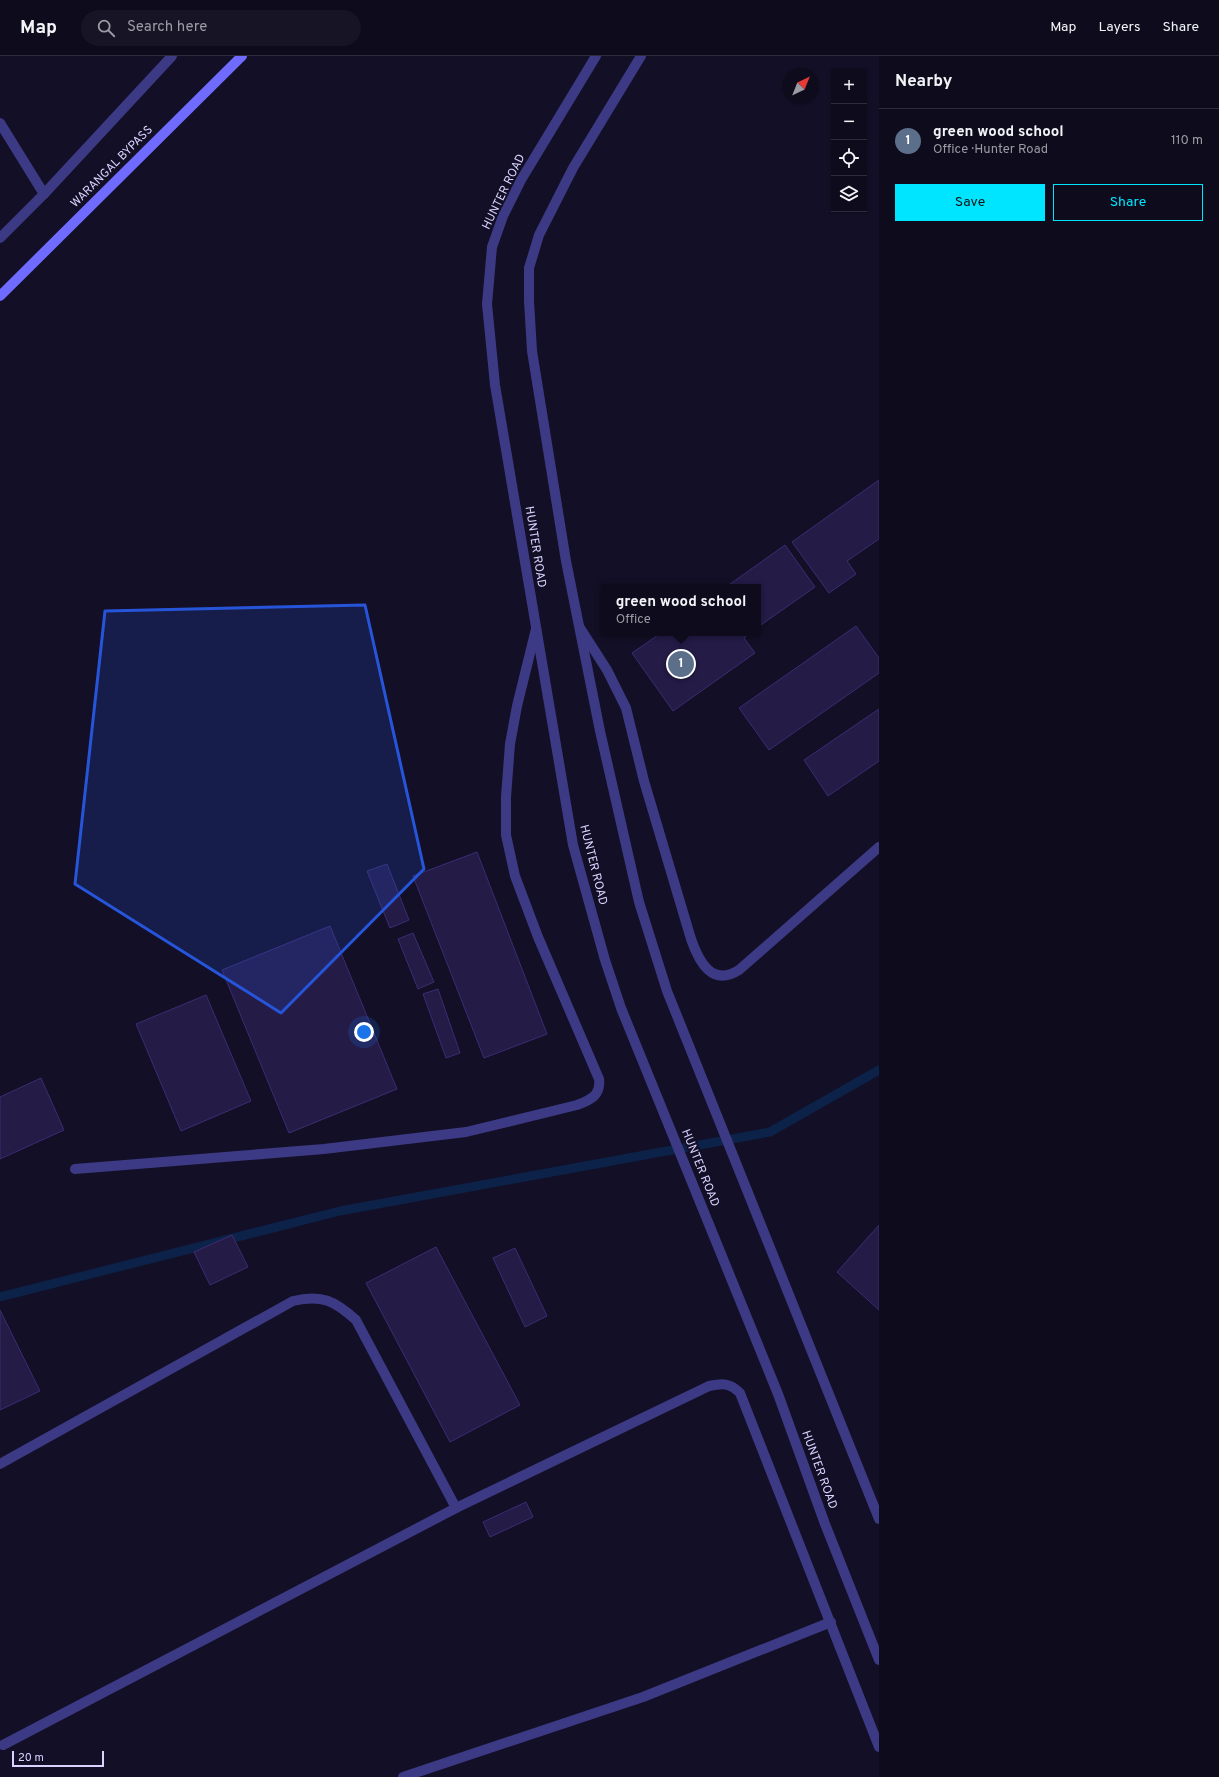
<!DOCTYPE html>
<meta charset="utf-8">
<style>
:root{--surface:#0e0b1c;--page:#171425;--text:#f1f3f6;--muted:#9b9ba3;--line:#2e2b3b;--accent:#00e5ff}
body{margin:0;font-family:Overpass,sans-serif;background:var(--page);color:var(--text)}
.controls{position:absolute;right:12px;top:12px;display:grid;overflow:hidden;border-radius:0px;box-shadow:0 1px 3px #0004}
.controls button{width:36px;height:36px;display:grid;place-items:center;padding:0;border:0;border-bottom:1px solid var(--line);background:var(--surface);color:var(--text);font:20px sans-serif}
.compass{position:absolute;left:783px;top:12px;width:36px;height:36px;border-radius:50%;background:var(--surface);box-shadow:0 1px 3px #0004;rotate:43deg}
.scale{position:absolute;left:12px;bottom:10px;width:92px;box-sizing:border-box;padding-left:4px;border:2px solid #d9d4ff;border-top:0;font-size:11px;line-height:14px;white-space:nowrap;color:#d9d4ff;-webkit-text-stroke:3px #130f26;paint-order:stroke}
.you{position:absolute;left:364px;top:976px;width:14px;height:14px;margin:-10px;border:3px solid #fff;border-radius:50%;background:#1a73e8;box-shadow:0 0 0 6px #1a73e833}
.badge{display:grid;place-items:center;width:26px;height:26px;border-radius:50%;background:var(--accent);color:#fff;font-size:13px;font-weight:700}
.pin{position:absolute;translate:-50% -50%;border:2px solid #fff;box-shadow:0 1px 4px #0006}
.popup{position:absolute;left:601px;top:528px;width:160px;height:52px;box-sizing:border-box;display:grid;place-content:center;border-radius:0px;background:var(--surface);filter:drop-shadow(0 1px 3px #0005);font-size:13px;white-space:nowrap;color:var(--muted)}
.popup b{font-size:15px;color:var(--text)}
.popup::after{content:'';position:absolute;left:50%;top:100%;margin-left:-8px;border:8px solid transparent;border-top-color:var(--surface)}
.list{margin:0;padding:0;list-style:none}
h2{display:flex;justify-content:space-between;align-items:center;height:52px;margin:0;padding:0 16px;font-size:17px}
h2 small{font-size:13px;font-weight:400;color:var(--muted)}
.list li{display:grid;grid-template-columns:26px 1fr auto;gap:12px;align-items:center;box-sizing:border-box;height:64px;padding:0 16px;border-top:1px solid var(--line)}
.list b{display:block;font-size:15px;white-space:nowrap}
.list p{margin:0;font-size:13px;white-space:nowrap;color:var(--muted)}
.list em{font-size:13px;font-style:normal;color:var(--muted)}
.actions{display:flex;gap:8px;padding:12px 16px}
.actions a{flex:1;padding:9px 0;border:1px solid var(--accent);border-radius:0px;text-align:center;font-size:14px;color:var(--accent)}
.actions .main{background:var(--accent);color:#111}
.icon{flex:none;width:22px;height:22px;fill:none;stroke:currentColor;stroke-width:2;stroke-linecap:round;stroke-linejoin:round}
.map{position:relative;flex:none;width:879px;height:1721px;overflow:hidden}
header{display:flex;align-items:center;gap:24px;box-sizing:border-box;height:56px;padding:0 20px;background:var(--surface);border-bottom:1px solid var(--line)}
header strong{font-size:19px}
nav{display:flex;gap:22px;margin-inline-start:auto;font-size:14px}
.search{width:280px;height:36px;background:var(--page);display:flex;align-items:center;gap:10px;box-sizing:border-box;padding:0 14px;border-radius:22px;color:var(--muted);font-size:15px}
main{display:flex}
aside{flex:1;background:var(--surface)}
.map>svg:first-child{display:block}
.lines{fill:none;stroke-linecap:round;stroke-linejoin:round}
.stream{stroke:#0c2248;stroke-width:9}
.building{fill:#241b47;stroke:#3b2d73}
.minor{stroke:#3d3a85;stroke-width:10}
.tertiary{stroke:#3d3a85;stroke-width:10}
.secondary{stroke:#6f6bff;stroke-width:10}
.marked{fill:#2655da;fill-opacity:0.2;stroke:#2655da;stroke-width:3;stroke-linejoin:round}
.labels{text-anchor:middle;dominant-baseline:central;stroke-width:4;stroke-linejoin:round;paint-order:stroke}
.street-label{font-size:12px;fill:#d9d4ff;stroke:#130f26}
</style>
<header>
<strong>Map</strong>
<div class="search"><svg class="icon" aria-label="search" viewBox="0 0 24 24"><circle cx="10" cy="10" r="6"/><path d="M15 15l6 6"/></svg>Search here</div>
<nav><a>Map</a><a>Layers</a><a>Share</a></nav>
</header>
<main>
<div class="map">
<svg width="879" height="1721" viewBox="0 0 879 1721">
<rect width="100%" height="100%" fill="#130f26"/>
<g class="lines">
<path class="stream" d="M0,1241L340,1155L770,1076L879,1014"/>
</g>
<g class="building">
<path d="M879,424V483L847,505L856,518L829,537L792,486Z"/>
<path d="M785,489L815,531L758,571V531H726Z"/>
<path d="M856,570L879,602V617L769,694L739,652Z"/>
<path d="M661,577H750L744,582L755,597L673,655L632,597Z"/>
<path d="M879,653V705L828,740L804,704Z"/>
<path d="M477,796L547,978L484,1002L413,820Z"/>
<path d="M387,808L409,864L390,872L367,815Z"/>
<path d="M330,870L397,1033L289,1077L222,914Z"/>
<path d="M413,877L434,926L418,933L398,883Z"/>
<path d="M438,933L460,997L446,1002L423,938Z"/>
<path d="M206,939L251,1045L181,1075L136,968Z"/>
<path d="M41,1022L64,1074L0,1103V1041Z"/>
<path d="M879,1169V1254L837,1216Z"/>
<path d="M232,1179L248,1211L210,1229L194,1196Z"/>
<path d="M436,1191L520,1349L450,1386L366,1227Z"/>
<path d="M515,1192L547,1260L525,1271L493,1202Z"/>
<path d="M0,1254L40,1335L0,1354Z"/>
<path d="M526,1446L533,1461L490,1481L483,1466Z"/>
</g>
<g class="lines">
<g class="minor">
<path d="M0,67L44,138"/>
<path d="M0,182L44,138L172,0"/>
<path d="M580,572L607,614L626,652L644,725L691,883C699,906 712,931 739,914L879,791"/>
<path d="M75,1113L324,1093L466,1076L577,1049C591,1044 601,1039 599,1023L538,881L515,820L506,779V741L510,688L517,650L536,573"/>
<path d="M0,1408L293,1245C322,1238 335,1245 356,1264L456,1452"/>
<path d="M3,1689L456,1452L709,1330C723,1327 730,1327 740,1337L879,1691"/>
<path d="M403,1721L643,1641L831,1566"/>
</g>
<g class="tertiary">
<path d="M596,0L521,124L503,160L492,191L487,248L495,329L573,789L605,904L621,952L778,1338L825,1468L879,1604"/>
<path d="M641,0L573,112L539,179L529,212V245L532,295L566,505L600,675L639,846L667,935L879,1463"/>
</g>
<path class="secondary" d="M0,240L242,0"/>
</g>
<path class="marked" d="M365,549L424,813L281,957L75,828L105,555Z"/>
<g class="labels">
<g class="street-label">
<text transform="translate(112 111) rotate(-45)">WARANGAL BYPASS</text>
<text transform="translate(504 136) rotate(-64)">HUNTER ROAD</text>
<text transform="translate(535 491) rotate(81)">HUNTER ROAD</text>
<text transform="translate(593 809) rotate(76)">HUNTER ROAD</text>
<text transform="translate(700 1112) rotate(68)">HUNTER ROAD</text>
<text transform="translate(819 1414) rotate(70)">HUNTER ROAD</text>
</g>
</g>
</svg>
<div class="controls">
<button>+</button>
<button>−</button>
<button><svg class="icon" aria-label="locate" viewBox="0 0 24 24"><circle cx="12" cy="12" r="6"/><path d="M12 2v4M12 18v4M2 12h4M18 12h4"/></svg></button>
<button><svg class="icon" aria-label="layers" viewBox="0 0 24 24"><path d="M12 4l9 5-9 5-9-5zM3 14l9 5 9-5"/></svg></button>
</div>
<svg class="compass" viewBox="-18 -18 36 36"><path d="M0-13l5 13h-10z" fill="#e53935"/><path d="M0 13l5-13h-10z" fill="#9b9ba3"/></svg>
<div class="scale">20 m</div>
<div class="you"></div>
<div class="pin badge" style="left:681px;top:608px;background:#5c6f8a">1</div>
<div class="popup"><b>green wood school</b>Office</div>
</div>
<aside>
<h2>Nearby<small></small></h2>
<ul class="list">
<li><span class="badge" style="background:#5c6f8a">1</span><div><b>green wood school</b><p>Office · Hunter Road</p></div><em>110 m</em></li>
</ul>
<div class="actions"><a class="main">Save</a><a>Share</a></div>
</aside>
</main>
